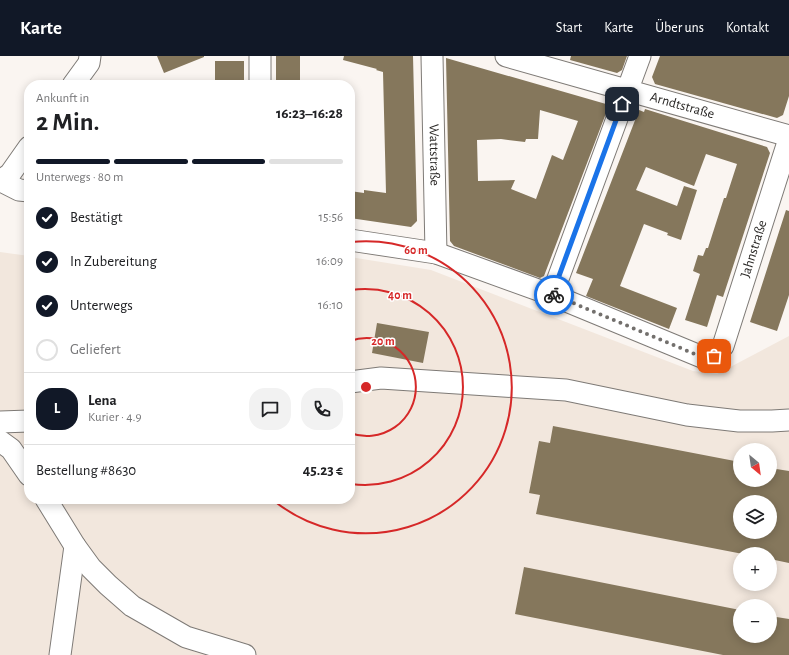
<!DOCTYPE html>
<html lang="de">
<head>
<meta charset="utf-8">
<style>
	:root { --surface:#fff; --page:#f2f2f2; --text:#202124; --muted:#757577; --line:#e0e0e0; --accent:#111827 }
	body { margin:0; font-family:"Alegreya Sans",sans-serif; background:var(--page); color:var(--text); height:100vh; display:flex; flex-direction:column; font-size:15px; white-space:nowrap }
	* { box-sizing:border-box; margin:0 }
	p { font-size:13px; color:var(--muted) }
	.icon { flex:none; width:22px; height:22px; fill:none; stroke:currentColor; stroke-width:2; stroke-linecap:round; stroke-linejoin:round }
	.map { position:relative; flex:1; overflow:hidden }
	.sheet { position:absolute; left:24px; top:24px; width:331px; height:424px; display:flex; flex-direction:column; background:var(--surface); border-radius:16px; box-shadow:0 2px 10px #0003 }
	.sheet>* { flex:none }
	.needle { width:26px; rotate:151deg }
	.fabs { position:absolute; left:733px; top:387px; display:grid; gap:8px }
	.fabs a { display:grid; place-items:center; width:44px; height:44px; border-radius:50%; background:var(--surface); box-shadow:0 2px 10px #0003; font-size:20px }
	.pin { position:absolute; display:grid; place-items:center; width:34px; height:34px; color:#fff; margin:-17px; border-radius:8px; box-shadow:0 2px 6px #0006 }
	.courier { position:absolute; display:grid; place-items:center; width:40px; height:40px; margin:-20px; border:3px solid #1a73e8; border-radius:50%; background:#fff; color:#222; box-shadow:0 1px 5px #0007 }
	.overview em { font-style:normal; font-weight:600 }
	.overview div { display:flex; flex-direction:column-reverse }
	.overview { display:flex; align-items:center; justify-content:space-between; height:68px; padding:0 12px }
	h1 { font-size:26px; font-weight:600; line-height:30px }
	.bar { display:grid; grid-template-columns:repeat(4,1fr); gap:6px 4px; align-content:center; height:48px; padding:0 12px }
	.bar i { height:5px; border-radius:3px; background:var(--line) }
	.bar .active { background:var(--accent) }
	.bar p { grid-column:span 4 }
	.line { display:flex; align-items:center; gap:10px; padding:0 12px; border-top:1px solid var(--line) }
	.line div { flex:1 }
	.round { display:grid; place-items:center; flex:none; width:42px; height:42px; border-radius:16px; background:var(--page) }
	ol { padding:0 12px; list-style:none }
	li { display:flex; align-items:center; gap:12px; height:44px }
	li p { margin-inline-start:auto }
	li .icon { padding:4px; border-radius:50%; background:var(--accent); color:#fff; stroke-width:4 }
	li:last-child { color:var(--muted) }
	li i { width:22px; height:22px; border:2px solid var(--line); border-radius:50% }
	header { display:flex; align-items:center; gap:24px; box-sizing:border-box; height:56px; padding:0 20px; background:var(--accent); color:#fff }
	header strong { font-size:19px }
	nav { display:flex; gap:22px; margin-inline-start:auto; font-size:14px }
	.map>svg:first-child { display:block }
	.built { fill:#f2e7dd; fill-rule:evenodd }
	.building { fill:#85775c; fill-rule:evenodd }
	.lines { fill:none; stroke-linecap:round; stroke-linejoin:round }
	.minor-casing { stroke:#7e7a76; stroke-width:23 }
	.minor { stroke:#fff; stroke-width:21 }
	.done { stroke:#73706d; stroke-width:4; stroke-dasharray:0 7.2 }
	.route { stroke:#1a73e8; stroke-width:5 }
	.ring { fill:none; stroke:#d62828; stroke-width:2 }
	.labels { text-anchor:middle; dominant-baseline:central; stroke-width:3; stroke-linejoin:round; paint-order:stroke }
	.street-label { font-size:14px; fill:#2a2826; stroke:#fff }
	.centre { fill:#d62828; stroke:#fff; stroke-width:2 }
	.ring-label { font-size:12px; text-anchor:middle; font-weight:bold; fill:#d62828; stroke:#fff; stroke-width:3; stroke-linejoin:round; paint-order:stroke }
</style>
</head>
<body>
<header>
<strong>Karte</strong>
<nav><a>Start</a><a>Karte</a><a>Über uns</a><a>Kontakt</a></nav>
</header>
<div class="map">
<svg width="789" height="599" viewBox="0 0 789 599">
	<rect width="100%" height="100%" fill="#faf5f1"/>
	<path class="built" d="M 0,196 L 29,200 L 29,443 L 350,443 L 350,201 L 431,214 L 693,315 L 717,318 L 789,280 L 789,599 L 0,599 ZM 740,394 L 770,394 L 770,424 L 740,424 ZM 740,446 L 770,446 L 770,476 L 740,476 ZM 740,498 L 770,498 L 770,528 L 740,528 ZM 740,550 L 770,550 L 770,580 L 740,580 Z"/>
	<path class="building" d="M 157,0 L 204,0 L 204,1 L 164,17 Z
		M 276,0 L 300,0 L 300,29 L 276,29 Z
		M 344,0 L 413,0 L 417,165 L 411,171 L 350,162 L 350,135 L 364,137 L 364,134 L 386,137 L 383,16 L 376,14 L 377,13 L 343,4 Z
		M 571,0 L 627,0 L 622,14 L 617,17 L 570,4 Z
		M 660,0 L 789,0 L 789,40 L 783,59 L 777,62 L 655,28 L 652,21 Z
		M 446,2 L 606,48 L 608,52 L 544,220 L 540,222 L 454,190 L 450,185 ZM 540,54 L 578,65 L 563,104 L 552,99 L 536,143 L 511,133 L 515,124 L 478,125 L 477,84 L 501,83 L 525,86 L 526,83 L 538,83 Z
		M 215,5 L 244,5 L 244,29 L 215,29 Z
		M 645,53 L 767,91 L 770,97 L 723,241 L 717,239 L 707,271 L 685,264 L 700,218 L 693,215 L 698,199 L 703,200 L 706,192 L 708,192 L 724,142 L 726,142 L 737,108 L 706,98 L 694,130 L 646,111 L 636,134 L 677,150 L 684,130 L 697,134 L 681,184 L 667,179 L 668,177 L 644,168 L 620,230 L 677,252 L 669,273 L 586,240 L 593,223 L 576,217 L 639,54 L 644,56 Z
		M 786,154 L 789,155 L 789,239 L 777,275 L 750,266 Z
		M 377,267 L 429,276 L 423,307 L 372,297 Z
		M 553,370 L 740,406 L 740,424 L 770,424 L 770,412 L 789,415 L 789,507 L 770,503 L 770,498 L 743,498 L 536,458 L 540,439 L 529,437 L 539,385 L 550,387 ZM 740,446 L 770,446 L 770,476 L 740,476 Z
		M 524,511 L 740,554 L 740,580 L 770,580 L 770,560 L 789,563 L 789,599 L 723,599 L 515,558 Z"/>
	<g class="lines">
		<g class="minor-casing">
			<g id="minor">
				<path d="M 260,0 L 260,29"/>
				<path id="s1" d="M 432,0 L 436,197"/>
				<path id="s2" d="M 506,0 L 789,80"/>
				<path d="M 73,29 L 89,7 L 90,0"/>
				<path d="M 0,125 L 10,118 L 29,91"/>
				<path d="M 1,125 L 19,134 L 29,135"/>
				<path id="s3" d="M 350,184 L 436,197 L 552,239 L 702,301 L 714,300 L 723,290 L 789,83"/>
				<path d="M 552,239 L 640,0"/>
				<path d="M 350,326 L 381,322 L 566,334 L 687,359 L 739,365 L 772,365 L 789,364"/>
				<path d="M 0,366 L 29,365"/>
				<path d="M 0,385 L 11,393 L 29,419"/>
				<path d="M 46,443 L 75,490 L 91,512 L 108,529 L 132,550 L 186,581 L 245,599"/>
				<path d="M 60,599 L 75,490"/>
			</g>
		</g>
		<use href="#minor" class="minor"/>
	</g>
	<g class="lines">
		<path class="done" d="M 554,239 L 702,301 L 714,300"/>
		<path class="route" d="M 554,239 L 552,239 L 622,48"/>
	</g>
	<g class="ring">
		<path d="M350 285A49 49 0 1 1 350 377"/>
		<path d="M351 234A98 98 0 1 1 351 428"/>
		<path d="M351 186A146 146 0 1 1 273 444"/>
	</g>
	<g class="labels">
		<g class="street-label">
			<text stroke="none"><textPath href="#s2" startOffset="183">Arndtstraße</textPath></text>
			<text stroke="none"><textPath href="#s1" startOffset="99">Wattstraße</textPath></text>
			<text stroke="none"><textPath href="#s3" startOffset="500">Jahnstraße</textPath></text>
		</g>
	</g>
	<circle cx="366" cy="331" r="6" class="centre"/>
	<g class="ring-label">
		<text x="416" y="198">60 m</text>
		<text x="400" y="243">40 m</text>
		<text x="383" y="289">20 m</text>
	</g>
</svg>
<div class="fabs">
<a><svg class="needle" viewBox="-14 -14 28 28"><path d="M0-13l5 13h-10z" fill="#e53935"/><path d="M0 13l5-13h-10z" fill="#757577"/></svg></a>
<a><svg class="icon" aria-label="layers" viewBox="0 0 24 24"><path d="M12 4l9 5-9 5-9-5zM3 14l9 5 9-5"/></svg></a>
<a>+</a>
<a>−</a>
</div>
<div class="pin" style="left:714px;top:300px;background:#ea580c"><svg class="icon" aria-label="bag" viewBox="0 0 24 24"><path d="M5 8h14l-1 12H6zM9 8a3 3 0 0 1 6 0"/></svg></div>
<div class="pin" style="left:622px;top:48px;background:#1f2937"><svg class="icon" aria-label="home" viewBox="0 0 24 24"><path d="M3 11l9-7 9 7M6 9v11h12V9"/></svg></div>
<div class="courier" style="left:554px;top:239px"><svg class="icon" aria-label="bike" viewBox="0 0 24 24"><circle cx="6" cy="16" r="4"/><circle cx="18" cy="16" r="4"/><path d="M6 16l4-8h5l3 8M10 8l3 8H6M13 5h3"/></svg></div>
<section class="sheet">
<div class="overview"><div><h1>2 Min.</h1><p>Ankunft in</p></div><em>16:23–16:28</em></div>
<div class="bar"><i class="active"></i><i class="active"></i><i class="active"></i><i></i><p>Unterwegs · 80 m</p></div>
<ol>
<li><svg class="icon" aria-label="check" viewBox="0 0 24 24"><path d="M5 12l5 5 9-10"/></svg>Bestätigt<p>15:56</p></li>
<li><svg class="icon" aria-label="check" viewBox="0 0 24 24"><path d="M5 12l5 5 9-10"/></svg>In Zubereitung<p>16:09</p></li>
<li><svg class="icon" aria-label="check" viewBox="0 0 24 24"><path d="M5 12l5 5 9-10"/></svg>Unterwegs<p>16:10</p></li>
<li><i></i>Geliefert</li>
</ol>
<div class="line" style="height:72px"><b class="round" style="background:var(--accent);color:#fff">L</b><div><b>Lena</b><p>Kurier · 4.9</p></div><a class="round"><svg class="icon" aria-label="chat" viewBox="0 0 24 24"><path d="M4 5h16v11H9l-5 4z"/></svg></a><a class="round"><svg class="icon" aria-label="phone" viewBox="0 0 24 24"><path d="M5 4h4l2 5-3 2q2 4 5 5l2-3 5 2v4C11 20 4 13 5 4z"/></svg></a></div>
<div class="line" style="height:52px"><div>Bestellung #8630</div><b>45.23 €</b></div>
</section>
</div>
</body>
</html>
